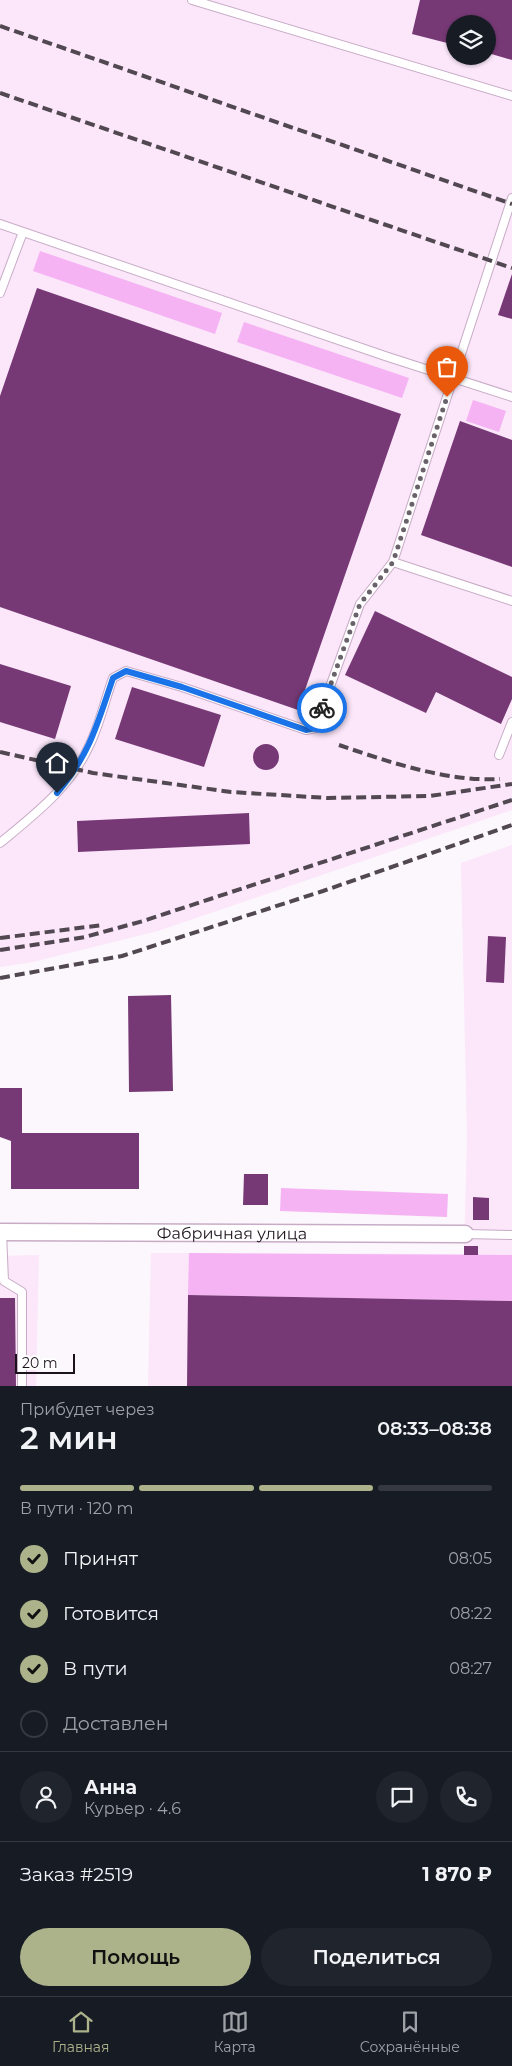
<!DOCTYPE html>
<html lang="ru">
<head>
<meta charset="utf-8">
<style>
	:root { --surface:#171b24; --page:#20242c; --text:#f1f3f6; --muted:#9ea1a6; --line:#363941; --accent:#acb38a }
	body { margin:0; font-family:Montserrat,sans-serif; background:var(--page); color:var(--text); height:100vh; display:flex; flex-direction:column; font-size:19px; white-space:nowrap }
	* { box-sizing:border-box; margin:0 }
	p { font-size:16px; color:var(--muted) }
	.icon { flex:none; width:28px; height:28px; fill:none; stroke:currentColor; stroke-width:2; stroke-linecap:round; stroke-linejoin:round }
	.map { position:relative; height:1386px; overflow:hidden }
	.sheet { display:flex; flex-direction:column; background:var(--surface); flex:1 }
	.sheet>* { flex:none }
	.buttons { position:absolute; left:446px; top:15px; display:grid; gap:10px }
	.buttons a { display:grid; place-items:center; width:50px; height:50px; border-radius:50%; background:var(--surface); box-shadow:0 1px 4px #0004; font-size:25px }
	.scale { position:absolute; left:15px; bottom:12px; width:60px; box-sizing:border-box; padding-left:5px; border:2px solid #1c121c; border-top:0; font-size:14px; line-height:18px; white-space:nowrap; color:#1c121c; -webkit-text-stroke:4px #fff; paint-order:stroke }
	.pin { position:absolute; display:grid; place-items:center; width:42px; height:42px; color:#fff; margin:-51px -21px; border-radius:50% 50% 50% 0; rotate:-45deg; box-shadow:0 0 5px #0007 }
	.pin .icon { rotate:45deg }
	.courier { position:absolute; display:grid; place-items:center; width:50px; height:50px; margin:-25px; border:4px solid #1a73e8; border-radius:50%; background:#fff; color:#222; box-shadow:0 1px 6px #0007 }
	.summary em { font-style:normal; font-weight:600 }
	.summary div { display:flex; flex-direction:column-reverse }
	.summary { display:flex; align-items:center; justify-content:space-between; height:85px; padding:0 20px }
	h1 { font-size:32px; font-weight:600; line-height:38px }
	.bar { display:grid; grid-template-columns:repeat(4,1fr); gap:8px 5px; align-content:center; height:60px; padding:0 20px }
	.bar i { height:6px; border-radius:4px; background:var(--line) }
	.bar .on { background:var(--accent) }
	.bar p { grid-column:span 4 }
	.line { display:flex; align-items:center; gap:12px; padding:0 20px; border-top:1px solid var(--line) }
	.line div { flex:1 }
	.round { display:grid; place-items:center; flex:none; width:52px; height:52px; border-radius:26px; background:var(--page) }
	ol { padding:0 20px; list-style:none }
	li { display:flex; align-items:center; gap:15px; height:55px }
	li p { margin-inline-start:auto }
	li .icon { padding:5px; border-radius:50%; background:var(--accent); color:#111; stroke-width:4 }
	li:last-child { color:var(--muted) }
	li i { width:28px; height:28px; border:2px solid var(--line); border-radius:50% }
	.action { display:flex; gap:10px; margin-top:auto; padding:10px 20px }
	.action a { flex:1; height:58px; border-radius:30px; background:var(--accent); color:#111; font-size:20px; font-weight:600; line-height:58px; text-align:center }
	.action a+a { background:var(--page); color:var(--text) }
	.dock { display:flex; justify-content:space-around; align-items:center; height:70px; border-top:1px solid var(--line); background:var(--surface); font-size:14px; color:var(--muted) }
	.dock a { display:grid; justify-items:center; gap:2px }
	.dock .on { color:var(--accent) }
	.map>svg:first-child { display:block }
	.built { fill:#fbe6fa; fill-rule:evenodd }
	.green { fill:#f5b3f3 }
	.building { fill:#763975 }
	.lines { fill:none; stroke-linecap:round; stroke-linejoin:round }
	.lane-casing { stroke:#c8acc6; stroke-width:10 }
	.street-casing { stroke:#c8acc6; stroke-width:19 }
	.lane { stroke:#fff; stroke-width:8 }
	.street { stroke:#fff; stroke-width:16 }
	.rail { stroke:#514851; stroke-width:4; stroke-dasharray:10 5; stroke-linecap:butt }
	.done { stroke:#6a626a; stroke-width:5; stroke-dasharray:0 9 }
	.route { stroke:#1a73e8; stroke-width:6 }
	.labels { text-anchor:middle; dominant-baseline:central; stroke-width:5; stroke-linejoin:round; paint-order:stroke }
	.street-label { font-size:16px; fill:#1c121c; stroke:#fff }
</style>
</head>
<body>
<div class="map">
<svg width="512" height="1386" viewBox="0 0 512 1386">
	<rect width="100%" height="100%" fill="#fcf7fc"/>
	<path class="built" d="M 0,0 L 512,0 L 512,810 L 158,931 L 33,962 L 0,967 ZM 455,24 L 488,24 L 488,56 L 455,56 Z
		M 512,845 L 512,1386 L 148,1386 L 151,1253 L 464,1254 L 467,1136 L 461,863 Z
		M 39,1255 L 36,1386 L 0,1386 L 0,1256 Z"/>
	<path class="green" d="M 40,251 L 222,313 L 215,334 L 33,271 Z
		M 244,322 L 409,378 L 402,398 L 237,342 Z
		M 473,400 L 506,411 L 499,432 L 466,421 Z
		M 281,1188 L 448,1194 L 447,1217 L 280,1211 Z
		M 189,1253 L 512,1255 L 512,1301 L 188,1295 Z"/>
	<path class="building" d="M 420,0 L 512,0 L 512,60 L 488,53 L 488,24 L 455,24 L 455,45 L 412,34 Z
		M 512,274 L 512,319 L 498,315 Z
		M 37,288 L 401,414 L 298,710 L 0,607 L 0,396 Z
		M 460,421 L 512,440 L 512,567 L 421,535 Z
		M 375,611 L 512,677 L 512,699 L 501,724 L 436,692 L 426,713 L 345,675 Z
		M 0,664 L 71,686 L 55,739 L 0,722 Z
		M 132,687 L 221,715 L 204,767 L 115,739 Z
		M253 757a13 13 0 1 1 26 0a13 13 0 1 1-26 0Z
		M 249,813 L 250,844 L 78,852 L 77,821 Z
		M 488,936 L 506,937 L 504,983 L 486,982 Z
		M 171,995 L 173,1091 L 129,1092 L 128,996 Z
		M 0,1088 L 22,1088 L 22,1133 L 139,1133 L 139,1189 L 11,1189 L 11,1141 L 0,1137 Z
		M 244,1174 L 268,1174 L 268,1205 L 243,1205 Z
		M 473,1197 L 489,1198 L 489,1220 L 473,1220 Z
		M 464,1246 L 478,1246 L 478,1255 L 464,1255 Z
		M 188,1295 L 512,1301 L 512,1386 L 187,1386 Z
		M 0,1298 L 15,1298 L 16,1386 L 0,1386 Z"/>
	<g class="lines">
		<g class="lane-casing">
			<path id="lane" d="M 192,0 L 512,96
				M 512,198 L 393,562 L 512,601
				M 0,224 L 385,356 L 512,397
				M 0,293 L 23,232
				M 499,755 L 512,722
				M 0,843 C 35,814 71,787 90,744 C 100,723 105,700 113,678 L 126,671 L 182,687 L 306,730 L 315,728 L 360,604 L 393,562
				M 2,1232 L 4,1281 L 22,1292 L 22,1386
				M 465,1234 L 512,1235"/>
		</g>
		<g class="street-casing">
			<g id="street">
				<path id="s1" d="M 0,1232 L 465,1234"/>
			</g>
		</g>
		<use href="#lane" class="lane"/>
		<use href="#street" class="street"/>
		<path class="rail" d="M 0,26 L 512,204
			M 0,93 L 512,268
			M 339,745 C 389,762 447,782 500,779
			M 0,752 L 93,773 L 231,792 L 328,798 L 430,796 L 512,784
			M 0,938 L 103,925
			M 0,950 L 85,937 L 143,921 L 512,800
			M 0,978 L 122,956 L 323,891 L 512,825"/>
	</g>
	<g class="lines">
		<path class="done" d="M 322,708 L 360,604 L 393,562 L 447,397"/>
		<path class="route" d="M 57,793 C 90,754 97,725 113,678 L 126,671 L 182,687 L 306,730 L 315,728 L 322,708"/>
	</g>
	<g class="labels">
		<g class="street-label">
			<text stroke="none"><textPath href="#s1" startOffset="232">Фабричная улица</textPath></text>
		</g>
	</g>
</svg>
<div class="buttons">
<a><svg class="icon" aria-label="layers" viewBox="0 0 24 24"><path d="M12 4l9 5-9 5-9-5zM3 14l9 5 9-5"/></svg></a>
</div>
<div class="scale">20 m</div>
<div class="pin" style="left:447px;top:397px;background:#ea580c"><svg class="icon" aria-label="bag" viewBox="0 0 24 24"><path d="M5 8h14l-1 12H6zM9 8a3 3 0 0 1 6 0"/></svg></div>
<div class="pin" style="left:57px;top:793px;background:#1f2937"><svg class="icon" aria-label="home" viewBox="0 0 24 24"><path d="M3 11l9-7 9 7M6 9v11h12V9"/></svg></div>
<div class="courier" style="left:322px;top:708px"><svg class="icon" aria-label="bike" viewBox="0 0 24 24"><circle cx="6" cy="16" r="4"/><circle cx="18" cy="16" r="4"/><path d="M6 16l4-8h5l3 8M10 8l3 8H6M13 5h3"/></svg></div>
</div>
<section class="sheet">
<div class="summary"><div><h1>2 мин</h1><p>Прибудет через</p></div><em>08:33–08:38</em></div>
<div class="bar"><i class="on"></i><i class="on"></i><i class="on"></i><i></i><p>В пути · 120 m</p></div>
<ol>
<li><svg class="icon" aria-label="check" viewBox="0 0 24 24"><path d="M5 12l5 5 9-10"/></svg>Принят<p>08:05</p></li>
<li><svg class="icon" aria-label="check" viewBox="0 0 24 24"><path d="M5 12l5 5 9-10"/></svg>Готовится<p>08:22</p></li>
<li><svg class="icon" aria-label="check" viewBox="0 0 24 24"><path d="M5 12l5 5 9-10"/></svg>В пути<p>08:27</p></li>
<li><i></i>Доставлен</li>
</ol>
<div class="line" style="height:90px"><a class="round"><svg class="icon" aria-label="person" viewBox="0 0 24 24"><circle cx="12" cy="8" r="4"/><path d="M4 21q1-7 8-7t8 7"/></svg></a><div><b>Анна</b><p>Курьер · 4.6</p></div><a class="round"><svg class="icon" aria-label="chat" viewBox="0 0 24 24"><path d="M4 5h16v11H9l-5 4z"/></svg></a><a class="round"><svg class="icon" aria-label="phone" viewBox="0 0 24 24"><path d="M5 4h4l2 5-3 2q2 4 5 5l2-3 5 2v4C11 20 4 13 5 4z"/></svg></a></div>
<div class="line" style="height:65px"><div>Заказ #2519</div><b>1 870 ₽</b></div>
<div class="action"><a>Помощь</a><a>Поделиться</a></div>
</section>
<nav class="dock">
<a class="on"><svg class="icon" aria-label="home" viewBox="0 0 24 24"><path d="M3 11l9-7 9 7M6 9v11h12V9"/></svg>Главная</a>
<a><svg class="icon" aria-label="map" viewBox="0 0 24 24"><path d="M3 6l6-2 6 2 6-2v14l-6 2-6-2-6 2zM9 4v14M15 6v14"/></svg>Карта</a>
<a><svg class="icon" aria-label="saved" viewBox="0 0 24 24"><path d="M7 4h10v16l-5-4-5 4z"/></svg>Сохранённые</a>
</nav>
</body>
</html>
